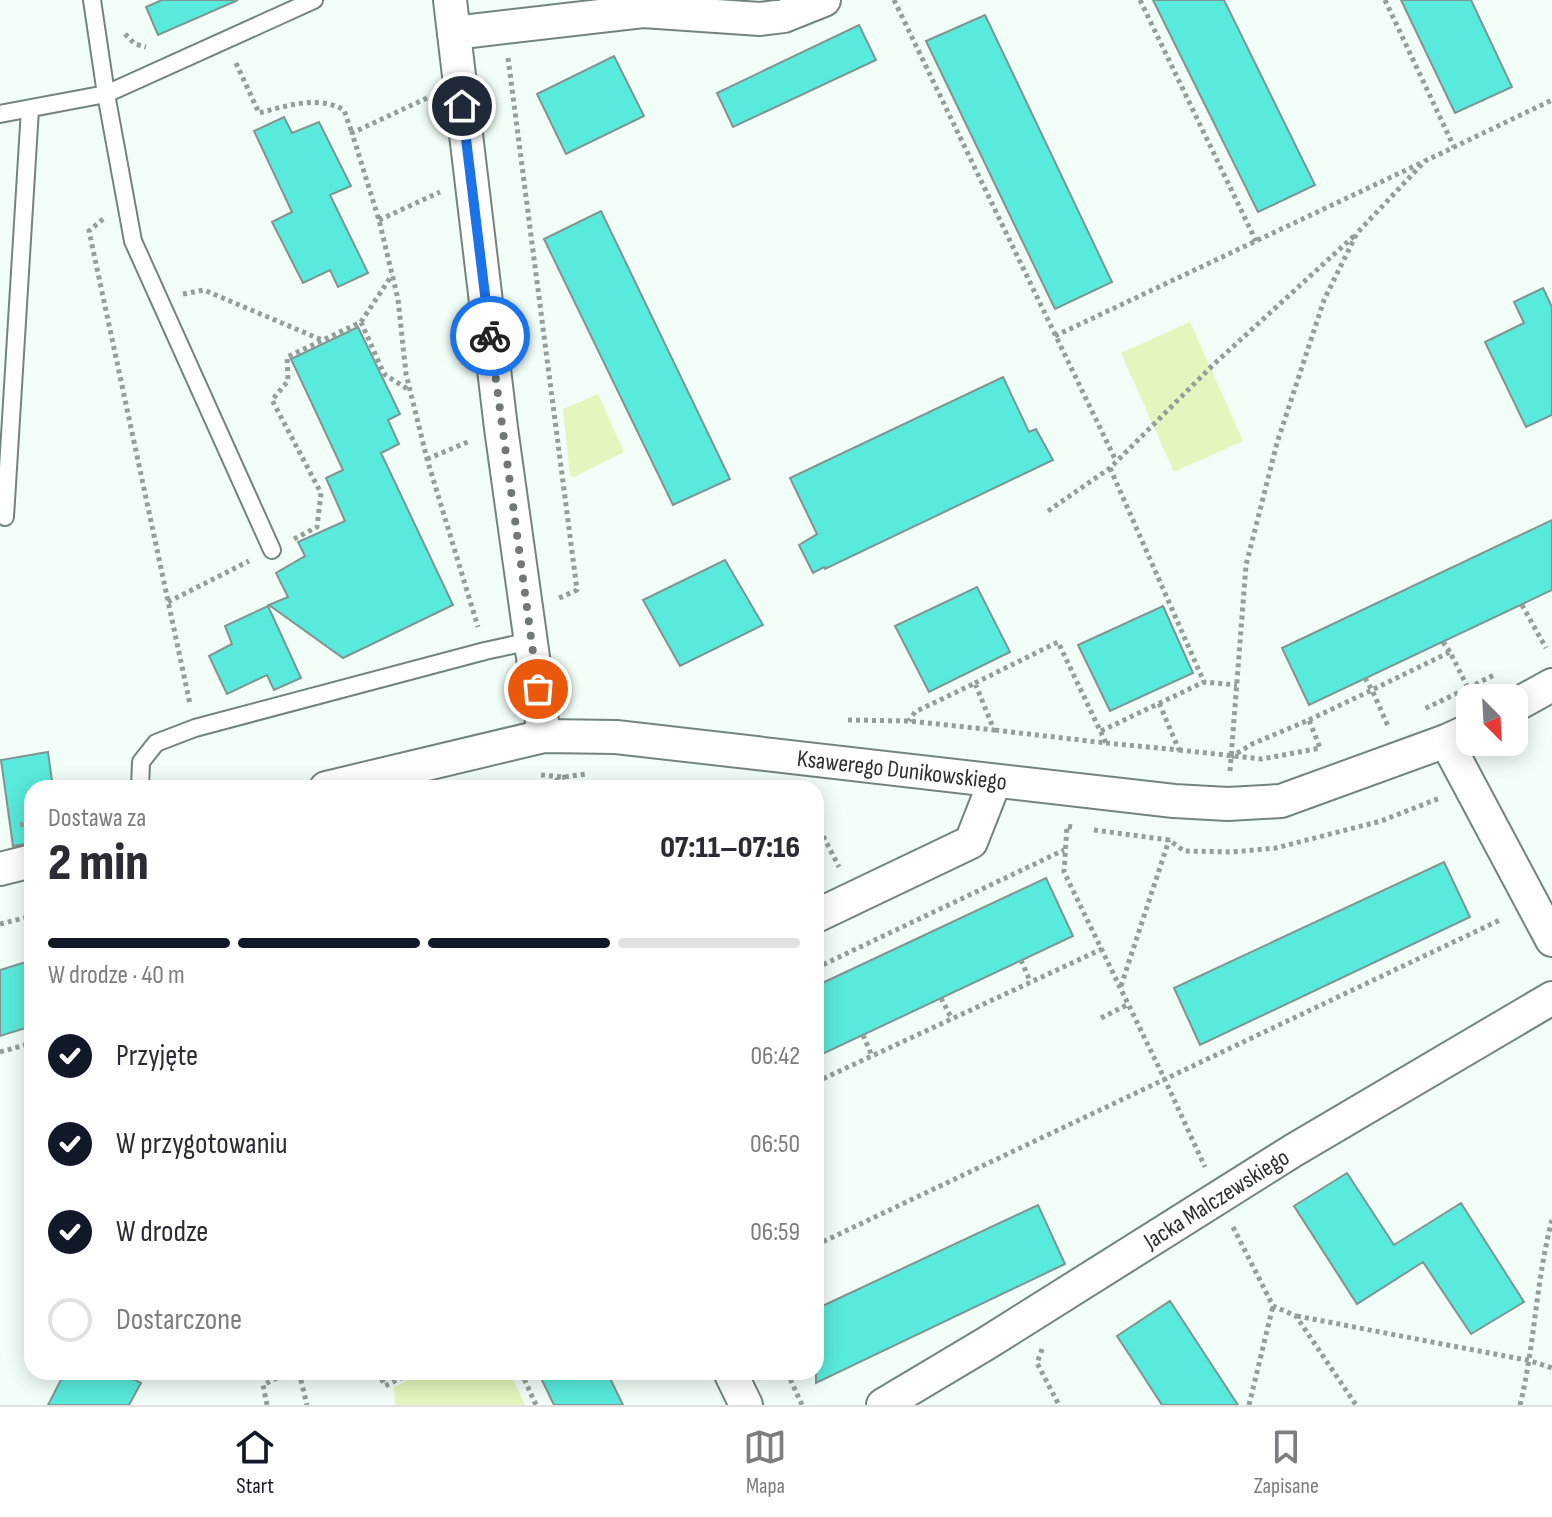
<!DOCTYPE html>
<html lang="pl">
<head>
<meta charset="utf-8">
<style>
	:root { --surface:#fff; --page:#f2f2f3; --text:#2b2b33; --muted:#7c7c81; --line:#e1e1e2; --accent:#111827 }
	body { margin:0; font-family:"Sofia Sans Condensed",sans-serif; background:var(--page); color:var(--text); height:100vh; display:flex; flex-direction:column; font-size:30px; white-space:nowrap }
	* { box-sizing:border-box; margin:0 }
	p { font-size:26px; color:var(--muted) }
	.icon { flex:none; width:44px; height:44px; fill:none; stroke:currentColor; stroke-width:2; stroke-linecap:round; stroke-linejoin:round }
	.map { position:relative; flex:1; overflow:hidden }
	.details { position:absolute; left:24px; top:780px; width:800px; height:600px; display:flex; flex-direction:column; background:var(--surface); border-radius:24px; box-shadow:0 4px 20px #0003 }
	.details>* { flex:none }
	.needle { width:52px; rotate:156deg }
	.controls { position:absolute; left:1456px; top:684px; display:grid; gap:16px }
	.controls a { display:grid; place-items:center; width:72px; height:72px; border-radius:16px; background:var(--surface); box-shadow:0 4px 20px #0003; font-size:40px }
	.pin { position:absolute; display:grid; place-items:center; width:68px; height:68px; color:#fff; margin:-34px; border:4px solid #fff; border-radius:50%; box-shadow:0 2px 8px #0007 }
	.courier { position:absolute; display:grid; place-items:center; width:80px; height:80px; margin:-40px; border:6px solid #1a73e8; border-radius:50%; background:#fff; color:#222; box-shadow:0 2px 10px #0007 }
	.head em { font-style:normal; font-weight:800 }
	.head div { display:flex; flex-direction:column-reverse }
	.head { display:flex; align-items:center; justify-content:space-between; height:136px; padding:0 24px }
	h1 { font-size:52px; font-weight:800; line-height:60px }
	.bar { display:grid; grid-template-columns:repeat(4,1fr); gap:12px 8px; align-content:center; height:96px; padding:0 24px }
	.bar i { height:10px; border-radius:6px; background:var(--line) }
	.bar .on { background:var(--accent) }
	.bar p { grid-column:span 4 }
	ol { padding:0 24px; list-style:none }
	li { display:flex; align-items:center; gap:24px; height:88px }
	li p { margin-inline-start:auto }
	li .icon { padding:8px; border-radius:50%; background:var(--accent); color:#fff; stroke-width:4 }
	li:last-child { color:var(--muted) }
	li i { width:44px; height:44px; border:4px solid var(--line); border-radius:50% }
	.dock { display:flex; justify-content:space-around; align-items:center; height:112px; border-top:2px solid var(--line); background:var(--surface); font-size:22px; color:var(--muted) }
	.dock a { display:grid; justify-items:center; gap:4px }
	.dock .on { color:var(--accent) }
	.map>svg:first-child { display:block }
	.green { fill:#e4f5bd }
	.building { fill:#58eadc; stroke:#7f9592; stroke-width:2 }
	.lines { fill:none; stroke-linecap:round; stroke-linejoin:round }
	.service-casing { stroke:#72857c; stroke-width:20 }
	.minor-casing { stroke:#72857c; stroke-width:36 }
	.path { stroke:#959f9a; stroke-width:5; stroke-dasharray:4 4; stroke-linecap:butt }
	.service { stroke:#fff; stroke-width:16 }
	.minor { stroke:#fff; stroke-width:32 }
	.done { stroke:#707975; stroke-width:8; stroke-dasharray:0 14.4 }
	.route { stroke:#1a73e8; stroke-width:10 }
	.labels { text-anchor:middle; dominant-baseline:central; stroke-width:6; stroke-linejoin:round; paint-order:stroke }
	.street-label { font-size:24px; fill:#2a312e; stroke:#fff }
</style>
</head>
<body>
<div class="map">
<svg width="1552" height="1405" viewBox="0 0 1552 1405">
	<rect width="100%" height="100%" fill="#f2fef8"/>
	<path class="green" d="M 1190,322 L 1243,441 L 1174,472 L 1121,353 Z
		M 598,394 L 624,452 L 574,477 L 570,476 L 563,409 Z
		M 425,1372 L 510,1372 L 525,1405 L 395,1405 L 394,1387 Z"/>
	<path class="building" d="M 162,0 L 238,0 L 158,35 L 146,7 Z
		M 1153,0 L 1224,0 L 1315,185 L 1258,212 Z
		M 1401,0 L 1471,0 L 1512,87 L 1455,113 Z
		M 985,15 L 1112,282 L 1055,309 L 926,41 Z
		M 859,25 L 876,60 L 733,127 L 717,93 Z
		M 614,56 L 644,116 L 566,154 L 537,94 Z
		M 284,117 L 292,133 L 319,122 L 351,186 L 330,195 L 368,273 L 338,287 L 330,270 L 303,283 L 272,222 L 292,212 L 254,131 Z
		M 601,211 L 730,479 L 673,505 L 544,239 Z
		M 1543,288 L 1552,307 L 1552,415 L 1526,427 L 1485,342 L 1524,323 L 1514,302 Z
		M 358,327 L 400,414 L 388,420 L 399,444 L 381,453 L 453,605 L 343,658 L 269,605 L 288,597 L 276,573 L 305,556 L 298,542 L 345,521 L 326,478 L 343,470 L 291,359 Z
		M 1003,377 L 1029,432 L 1036,429 L 1053,460 L 825,569 L 824,567 L 813,573 L 799,545 L 817,534 L 790,478 Z
		M 1552,520 L 1552,590 L 1309,705 L 1282,648 Z
		M 725,560 L 763,625 L 680,666 L 643,600 Z
		M 977,587 L 1010,652 L 929,692 L 895,626 Z
		M 268,606 L 301,678 L 274,690 L 267,675 L 227,694 L 209,656 L 232,644 L 225,626 Z
		M 1163,606 L 1193,673 L 1110,711 L 1078,645 Z
		M 48,752 L 53,788 L 32,788 L 32,843 L 13,846 L 1,760 Z
		M 1444,862 L 1470,917 L 1200,1045 L 1174,988 Z
		M 1046,878 L 1073,936 L 816,1057 L 816,986 Z
		M 32,960 L 32,1026 L 0,1036 L 0,970 Z
		M 1347,1173 L 1394,1245 L 1461,1203 L 1524,1302 L 1471,1334 L 1423,1262 L 1357,1304 L 1294,1206 Z
		M 1038,1205 L 1065,1264 L 816,1383 L 816,1309 Z
		M 1170,1301 L 1238,1405 L 1162,1405 L 1138,1368 L 1117,1336 Z
		M 65,1372 L 120,1372 L 141,1383 L 129,1405 L 48,1405 Z
		M 538,1372 L 607,1372 L 623,1405 L 554,1405 Z"/>
	<g class="lines">
		<g class="service-casing">
			<path id="service" d="M 92,0 L 106,94 L 314,0
				M 0,114 L 106,94 L 133,241 L 272,550
				M 5,517 L 30,109
				M 140,788 L 141,762 L 156,743 L 195,728 L 485,651 L 531,641"/>
		</g>
		<g class="minor-casing">
			<g id="minor">
				<path d="M 450,0 L 501,428 L 544,736"/>
				<path d="M 454,33 L 643,11 L 760,19 L 784,16 L 824,0"/>
				<path d="M 1514,706 L 1552,685"/>
				<path d="M 1446,741 L 1552,940"/>
				<path id="s1" d="M 326,788 L 544,736 L 616,737 L 1174,801 L 1228,804 L 1281,801 L 1446,741 L 1470,730"/>
				<path d="M 0,869 L 32,861"/>
				<path d="M 816,916 L 971,842 L 995,781"/>
				<path d="M 730,1372 L 746,1405"/>
				<path id="s2" d="M 883,1405 L 987,1343 L 1294,1150 L 1552,998"/>
			</g>
		</g>
		<path class="path" d="M 894,0 L 1116,461
			M 1140,0 L 1256,241
			M 1385,0 L 1454,147
			M 125,34 L 135,44 L 146,47
			M 508,58 L 577,590 L 557,599
			M 236,63 L 259,113 C 286,106 318,95 344,110 L 352,133
			M 427,98 L 352,133 L 379,220 L 398,299 L 406,374 L 427,459 L 478,627
			M 103,219 L 89,231 L 190,704
			M 379,220 L 440,192
			M 183,294 L 204,290 L 322,340
			M 361,322 L 384,374 L 409,390
			M 1055,336 L 1421,163
			M 427,459 L 470,441
			M 1110,468 L 1204,682 L 1237,685
			M 1048,511 L 1110,468 L 1213,365 L 1354,236
			M 294,539 L 317,527 L 321,493 L 272,400 L 288,381 L 287,357 L 361,322 L 392,275
			M 168,602 L 249,561
			M 1522,605 L 1546,648
			M 1443,642 L 1450,652
			M 1365,678 L 1372,690 L 1450,652 L 1468,688 L 1422,710
			M 975,683 L 1058,642 L 1106,743 L 994,730
			M 1468,688 L 1494,675
			M 848,720 L 909,721 L 994,730 L 975,683 L 915,712 L 909,721
			M 1309,720 L 1372,690 L 1388,726 L 1386,727
			M 1101,731 L 1204,682
			M 1106,743 L 1179,750 L 1159,703
			M 1179,750 L 1262,759 L 1320,748 L 1309,720 L 1252,744 L 1231,757
			M 1230,771 L 1246,565 L 1277,443 L 1324,300 L 1357,233 L 1425,161 L 1552,100
			M 541,775 L 564,777 L 587,774
			M 541,788 L 564,777 L 569,788
			M 816,822 L 839,867
			M 20,825 L 32,822
			M 1072,827 L 1067,826 L 1064,872 L 1165,1080 L 1205,1167
			M 1094,830 L 1169,840 L 1184,851 L 1232,852 L 1276,848 L 1381,821 L 1440,798
			M 0,924 L 32,916
			M 1021,960 L 1030,981
			M 816,968 L 1064,850
			M 1121,986 L 1169,840
			M 941,998 L 952,1019
			M 1101,1018 L 1129,1004
			M 863,1035 L 872,1056
			M 0,1052 L 32,1043
			M 816,1082 L 1102,949
			M 1233,1227 L 1273,1306 L 1296,1316 L 1356,1405
			M 816,1245 L 1502,919
			M 1297,1316 L 1531,1361 L 1552,1368
			M 1042,1349 L 1037,1363 L 1059,1405
			M 299,1372 L 307,1405
			M 378,1372 L 385,1386 L 413,1372
			M 521,1372 L 536,1405
			M 787,1372 L 802,1405
			M 267,1405 L 263,1385 L 289,1372
			M 1249,1405 L 1273,1306
			M 1520,1405 C 1535,1344 1536,1280 1552,1220"/>
		<use href="#service" class="service"/>
		<use href="#minor" class="minor"/>
	</g>
	<g class="lines">
		<path class="done" d="M 490,336 L 538,689"/>
		<path class="route" d="M 462,106 L 490,336"/>
	</g>
	<g class="labels">
		<g class="street-label">
			<text stroke="none"><textPath href="#s1" startOffset="584">Ksawerego Dunikowskiego</textPath></text>
			<text stroke="none"><textPath href="#s2" startOffset="392">Jacka Malczewskiego</textPath></text>
		</g>
	</g>
</svg>
<div class="controls">
<a><svg class="needle" viewBox="-14 -14 28 28"><path d="M0-13l5 13h-10z" fill="#e53935"/><path d="M0 13l5-13h-10z" fill="#7c7c81"/></svg></a>
</div>
<div class="pin" style="left:538px;top:689px;background:#ea580c"><svg class="icon" aria-label="bag" viewBox="0 0 24 24"><path d="M5 8h14l-1 12H6zM9 8a3 3 0 0 1 6 0"/></svg></div>
<div class="pin" style="left:462px;top:106px;background:#1f2937"><svg class="icon" aria-label="home" viewBox="0 0 24 24"><path d="M3 11l9-7 9 7M6 9v11h12V9"/></svg></div>
<div class="courier" style="left:490px;top:336px"><svg class="icon" aria-label="bike" viewBox="0 0 24 24"><circle cx="6" cy="16" r="4"/><circle cx="18" cy="16" r="4"/><path d="M6 16l4-8h5l3 8M10 8l3 8H6M13 5h3"/></svg></div>
<section class="details">
<div class="head"><div><h1>2 min</h1><p>Dostawa za</p></div><em>07:11–07:16</em></div>
<div class="bar"><i class="on"></i><i class="on"></i><i class="on"></i><i></i><p>W drodze · 40 m</p></div>
<ol>
<li><svg class="icon" aria-label="check" viewBox="0 0 24 24"><path d="M5 12l5 5 9-10"/></svg>Przyjęte<p>06:42</p></li>
<li><svg class="icon" aria-label="check" viewBox="0 0 24 24"><path d="M5 12l5 5 9-10"/></svg>W przygotowaniu<p>06:50</p></li>
<li><svg class="icon" aria-label="check" viewBox="0 0 24 24"><path d="M5 12l5 5 9-10"/></svg>W drodze<p>06:59</p></li>
<li><i></i>Dostarczone</li>
</ol>
</section>
</div>
<nav class="dock">
<a class="on"><svg class="icon" aria-label="home" viewBox="0 0 24 24"><path d="M3 11l9-7 9 7M6 9v11h12V9"/></svg>Start</a>
<a><svg class="icon" aria-label="map" viewBox="0 0 24 24"><path d="M3 6l6-2 6 2 6-2v14l-6 2-6-2-6 2zM9 4v14M15 6v14"/></svg>Mapa</a>
<a><svg class="icon" aria-label="saved" viewBox="0 0 24 24"><path d="M7 4h10v16l-5-4-5 4z"/></svg>Zapisane</a>
</nav>
</body>
</html>
